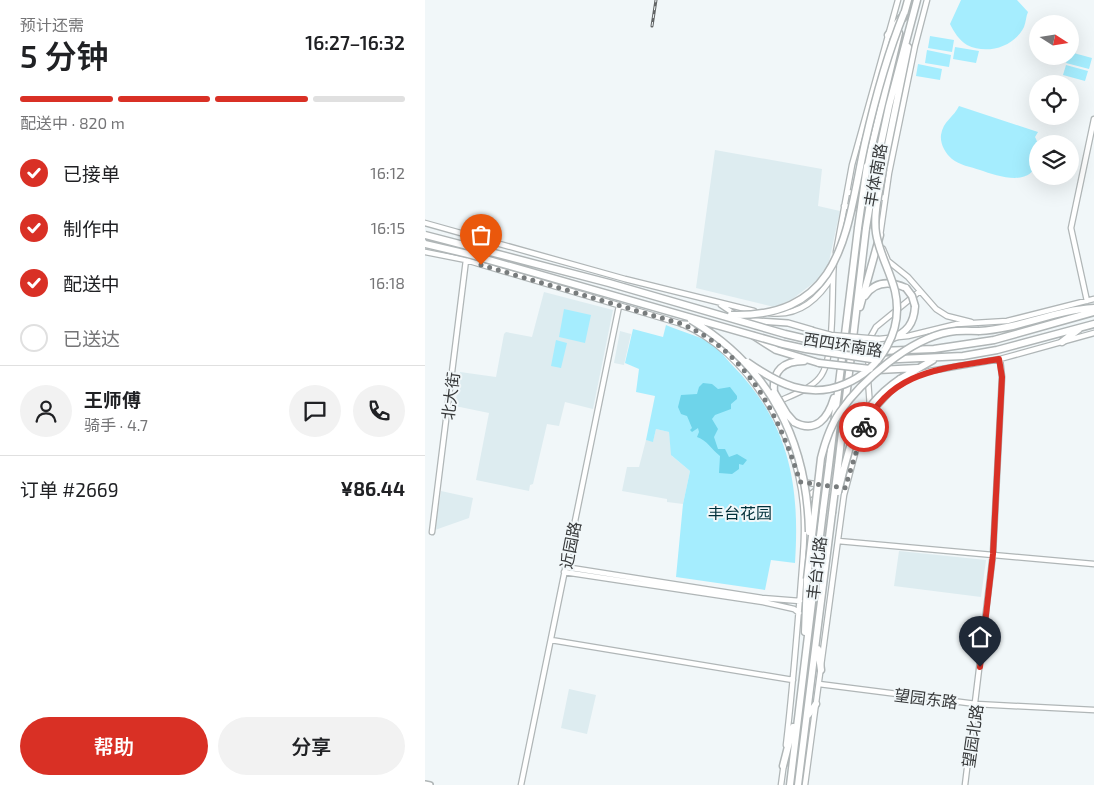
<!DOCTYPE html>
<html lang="zh">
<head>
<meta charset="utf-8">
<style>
	:root { --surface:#fff; --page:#f2f2f2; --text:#202124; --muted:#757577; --line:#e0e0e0; --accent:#d93025 }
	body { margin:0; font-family:"Exo 2","Noto Sans SC",sans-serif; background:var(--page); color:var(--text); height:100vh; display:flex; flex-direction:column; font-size:19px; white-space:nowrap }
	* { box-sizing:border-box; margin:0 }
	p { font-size:16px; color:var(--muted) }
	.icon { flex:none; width:28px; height:28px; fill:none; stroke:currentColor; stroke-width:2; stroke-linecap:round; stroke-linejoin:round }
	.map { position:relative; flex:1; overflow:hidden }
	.drawer { display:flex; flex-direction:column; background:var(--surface); width:425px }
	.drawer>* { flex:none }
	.needle { width:32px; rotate:102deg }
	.fabs { position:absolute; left:604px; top:15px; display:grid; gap:10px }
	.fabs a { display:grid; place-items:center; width:50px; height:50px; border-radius:50%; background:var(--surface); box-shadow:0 5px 20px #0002; font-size:25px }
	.pin { position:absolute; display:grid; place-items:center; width:42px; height:42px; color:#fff; margin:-51px -21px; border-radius:50% 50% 50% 0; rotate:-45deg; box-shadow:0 0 5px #0007 }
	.pin .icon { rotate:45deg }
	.courier { position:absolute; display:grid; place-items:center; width:50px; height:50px; margin:-25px; border:4px solid #d93025; border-radius:50%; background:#fff; color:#222; box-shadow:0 1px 6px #0007 }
	.overview em { font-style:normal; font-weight:600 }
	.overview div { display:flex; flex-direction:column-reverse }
	.overview { display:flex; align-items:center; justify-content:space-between; height:85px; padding:0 20px }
	h1 { font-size:32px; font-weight:600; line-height:38px }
	.bar { display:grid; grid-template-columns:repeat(4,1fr); gap:8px 5px; align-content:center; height:60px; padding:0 20px }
	.bar i { height:6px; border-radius:4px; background:var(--line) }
	.bar .current { background:var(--accent) }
	.bar p { grid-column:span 4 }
	.line { display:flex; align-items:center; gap:12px; padding:0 20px; border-top:1px solid var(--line) }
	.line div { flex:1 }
	.round { display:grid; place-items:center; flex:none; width:52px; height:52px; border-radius:26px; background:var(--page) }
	ol { padding:0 20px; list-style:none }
	li { display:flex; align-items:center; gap:15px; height:55px }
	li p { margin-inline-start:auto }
	li .icon { padding:5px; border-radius:50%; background:var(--accent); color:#fff; stroke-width:4 }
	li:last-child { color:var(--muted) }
	li i { width:28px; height:28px; border:2px solid var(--line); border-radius:50% }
	.action { display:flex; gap:10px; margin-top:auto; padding:10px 20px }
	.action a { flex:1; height:58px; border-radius:30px; background:var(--accent); color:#fff; font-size:20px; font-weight:600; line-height:58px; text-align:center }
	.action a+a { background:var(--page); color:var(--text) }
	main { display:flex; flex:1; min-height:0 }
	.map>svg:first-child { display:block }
	.built { fill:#ddecf0 }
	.green { fill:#a5edfe }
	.water { fill:#6ed4ea }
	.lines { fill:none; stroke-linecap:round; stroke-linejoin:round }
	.tertiary-casing { stroke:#b0b6b7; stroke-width:7 }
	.secondary-casing { stroke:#b0b6b7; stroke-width:8 }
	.trunk-casing { stroke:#b0b6b7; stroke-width:9 }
	.tertiary { stroke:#fff; stroke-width:4.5 }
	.secondary { stroke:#fff; stroke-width:5 }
	.trunk { stroke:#fff; stroke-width:6 }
	.rail-casing { stroke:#626566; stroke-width:3 }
	.rail { stroke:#f1f7f9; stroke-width:1; stroke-dasharray:4; stroke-linecap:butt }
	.tertiary-bridge-casing { stroke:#b0b6b7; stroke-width:7; stroke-linecap:butt }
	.trunk-bridge-casing { stroke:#b0b6b7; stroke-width:9; stroke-linecap:butt }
	.tertiary-bridge { stroke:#fff; stroke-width:4.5 }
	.trunk-bridge { stroke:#fff; stroke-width:6 }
	.done { stroke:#787c7d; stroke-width:5; stroke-dasharray:0 9 }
	.route { stroke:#d93025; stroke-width:6 }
	.labels { text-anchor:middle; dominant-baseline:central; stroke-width:4; stroke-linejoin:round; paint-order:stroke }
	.street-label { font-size:16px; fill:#37393a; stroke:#f1f7f9 }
	.park-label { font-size:16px; fill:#00303a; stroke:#f1f7f9 }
</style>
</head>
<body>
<main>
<section class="drawer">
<div class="overview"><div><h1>5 分钟</h1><p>预计还需</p></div><em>16:27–16:32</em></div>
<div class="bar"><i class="current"></i><i class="current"></i><i class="current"></i><i></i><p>配送中 · 820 m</p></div>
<ol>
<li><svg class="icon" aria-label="check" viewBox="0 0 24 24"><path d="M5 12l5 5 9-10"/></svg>已接单<p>16:12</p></li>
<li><svg class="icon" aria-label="check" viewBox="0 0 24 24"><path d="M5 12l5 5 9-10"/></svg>制作中<p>16:15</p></li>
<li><svg class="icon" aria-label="check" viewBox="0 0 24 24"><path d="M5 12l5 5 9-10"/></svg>配送中<p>16:18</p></li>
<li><i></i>已送达</li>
</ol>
<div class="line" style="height:90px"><a class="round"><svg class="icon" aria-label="person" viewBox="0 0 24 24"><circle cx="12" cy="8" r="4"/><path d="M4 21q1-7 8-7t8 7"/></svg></a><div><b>王师傅</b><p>骑手 · 4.7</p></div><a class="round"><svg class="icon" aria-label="chat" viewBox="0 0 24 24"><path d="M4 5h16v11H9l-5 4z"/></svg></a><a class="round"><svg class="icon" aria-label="phone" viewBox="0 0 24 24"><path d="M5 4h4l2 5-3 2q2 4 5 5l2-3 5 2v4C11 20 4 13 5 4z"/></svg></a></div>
<div class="line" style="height:65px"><div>订单 #2669</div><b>¥86.44</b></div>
<div class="action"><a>帮助</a><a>分享</a></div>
</section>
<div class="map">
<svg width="669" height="785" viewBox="0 0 669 785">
	<rect width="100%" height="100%" fill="#f1f7f9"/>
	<path class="built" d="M 290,150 L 397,169 L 393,206 L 415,211 L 403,266 L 391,281 L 366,300 L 349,307 L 271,288 Z
		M 119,292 L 188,310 L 168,409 L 140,402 L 134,426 L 122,424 L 108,484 L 105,485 L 104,491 L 51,480 L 64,413 L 30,406 L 35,372 L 71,377 L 79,334 L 81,332 L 107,337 Z
		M 195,331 L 206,334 L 199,365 L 189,363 Z
		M 231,429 L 244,432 L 247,456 L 265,471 L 258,504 L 242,502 L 242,499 L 197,491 L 202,467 L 214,467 L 221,440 L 228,441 Z
		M 16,491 L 48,498 L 44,518 L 10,530 Z
		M 474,551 L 561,560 L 556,597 L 469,586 Z
		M 144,689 L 171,695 L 162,734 L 136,728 Z"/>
	<path class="green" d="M 536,0 L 592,0 L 603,12 C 601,16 601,22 599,27 C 589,47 562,55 542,45 C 534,40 529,32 525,24 Z
		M 505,36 L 529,40 L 527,52 L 503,48 Z
		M 530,47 L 554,51 L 551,63 L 528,59 Z
		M 502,50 L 526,55 L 524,67 L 500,63 Z
		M 645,52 L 667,58 L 664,69 L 641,63 Z
		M 493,64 L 517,69 L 515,80 L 491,76 Z
		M 641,65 L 663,71 L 660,81 L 638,75 Z
		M 534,106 L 613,132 L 610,137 C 614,144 612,147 612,155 C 612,189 575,177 555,170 C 546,167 534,165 527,159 C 520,153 515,144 516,135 C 518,121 529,117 534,106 Z
		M 139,309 L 166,315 L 160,343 L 134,337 Z
		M 241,325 C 255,331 271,335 284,342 C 293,347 301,359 308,366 C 365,424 375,486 370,563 L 346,560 L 340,590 L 251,577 L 258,504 L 265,471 L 246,455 L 244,432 L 231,429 L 228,442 L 221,440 L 230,396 L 211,392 L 214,369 L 200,363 L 208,329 L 238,337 Z
		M 131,340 L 142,343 L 136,368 L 126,366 Z"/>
	<path class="water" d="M 278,383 L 287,384 L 293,389 L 305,387 L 312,396 L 312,399 L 306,404 L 306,409 L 290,415 L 287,419 L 293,429 L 289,437 L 293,449 L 300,449 L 304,457 L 312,454 L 322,460 L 318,465 L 314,464 L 314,469 L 307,474 L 294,473 L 295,456 C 287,450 282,440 272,437 L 274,432 L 273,428 L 267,432 L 265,430 L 267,428 L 262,416 L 256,414 L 253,407 L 256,395 L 272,394 L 274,387 Z"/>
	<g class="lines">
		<g class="tertiary-casing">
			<path id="tertiary" d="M 422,192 L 460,198
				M 419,206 L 447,210
				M 0,223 L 200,279 L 329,311
				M 455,236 L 464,173 L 490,46 L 502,0
				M 458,249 L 463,261 L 483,277 L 511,309 L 522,316 L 546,322
				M 0,252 L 41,260 L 257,324 C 322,352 372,434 378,504 C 381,534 377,565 375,595 C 371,645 367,695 361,745
				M 411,252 L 427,165 L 473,0
				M 662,301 L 646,228 L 669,119
				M 296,305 L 311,315
				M 344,313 C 374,317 394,299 408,275
				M 454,339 L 483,336 L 532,324 L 582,321 L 669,299
				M 443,370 L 446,336 L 451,327 L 495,291
				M 443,380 L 445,407
				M 352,402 C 365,396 386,389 395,377 C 411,357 406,289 409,262
				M 376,482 L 413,487
				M 381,498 L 391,490 L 410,492
				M 7,532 L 41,260 L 46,237
				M 413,541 L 669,564
				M 140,567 L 337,598 L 375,601
				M 139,572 L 338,602 L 369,609 L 374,613
				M 126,640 L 368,680
				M 394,684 L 551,704 L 669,710
				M 96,785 L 194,306
				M 356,785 L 359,763
				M 380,785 L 419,495 L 435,435 L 445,414 L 469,388 L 487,377 L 505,371 L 575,359 L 669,333
				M 540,785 L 568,554 L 577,377 L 575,359"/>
		</g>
		<g class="secondary-casing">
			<path id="secondary" d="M 318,320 L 363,323 L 387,330
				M 257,324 L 286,325
				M 0,784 L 5,785"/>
		</g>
		<g class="trunk-casing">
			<path id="trunk" d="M 478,18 L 483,0
				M 463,35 L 476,18
				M 442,166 L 474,33
				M 451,167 L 464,106 L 492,0
				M 458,169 L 483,47
				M 440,296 C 450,281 465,281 481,288
				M 435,307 L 455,235
				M 554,331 C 594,329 630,310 669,308
				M 329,336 L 351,350 L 394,363
				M 466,339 C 482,332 489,324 490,306
				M 637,342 L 654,329
				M 455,351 L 509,349 L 569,340 L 669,312
				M 453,360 L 538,356 L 572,350 L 669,324
				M 453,370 L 493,368
				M 475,379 L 508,360
				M 349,392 C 347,370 359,361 379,361
				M 369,422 C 391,434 403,418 409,398
				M 404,465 L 433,228
				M 413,466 L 441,228
				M 419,468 L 428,436
				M 380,632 L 382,579
				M 393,649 L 396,670
				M 383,715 L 391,704
				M 358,766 L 368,727
				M 365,785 L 398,511
				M 373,785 L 407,513"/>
		</g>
		<use href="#tertiary" class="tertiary"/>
		<use href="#secondary" class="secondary"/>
		<use href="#trunk" class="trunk"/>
		<g class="rail-casing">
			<path id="rail" d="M 227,26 L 231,0"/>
		</g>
		<use href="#rail" class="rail"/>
		<g class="tertiary-bridge-casing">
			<path id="tertiary-bridge" d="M 387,330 L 406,335 L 454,339"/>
		</g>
		<g class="trunk-bridge-casing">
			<path id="trunk-bridge" d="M 433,228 L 442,166
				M 441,228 L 451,167
				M 0,235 L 184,283 L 360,334 L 411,346 L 455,351
				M 0,244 L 43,254 L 358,344 L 381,349 L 453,360
				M 481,288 L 487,296 L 490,306
				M 306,315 C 420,318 421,229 440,143 C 450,99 462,55 479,13
				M 266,320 C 345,367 382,441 384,532
				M 322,362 C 352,383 383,400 420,384 C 456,369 479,330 470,291 C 465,271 454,253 451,233 C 448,212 455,189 458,169
				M 394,363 L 445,369
				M 349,392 L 362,414 L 369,422
				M 428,436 C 438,412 453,394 475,379
				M 413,492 L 419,468
				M 398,511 L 404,465
				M 407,513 L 413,466
				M 382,579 L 396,458 C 400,442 405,426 415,412 C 437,380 485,339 524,332 C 534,330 544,331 554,331"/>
		</g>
		<use href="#tertiary-bridge" class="tertiary-bridge"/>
		<use href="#trunk-bridge" class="trunk-bridge"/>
	</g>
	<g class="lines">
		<path class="done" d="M 56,265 L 257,324 C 323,352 355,417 375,482 L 420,488 L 439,427"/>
		<path class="route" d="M 439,427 C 467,369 519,369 574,359 L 577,377 L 568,554 L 555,667"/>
	</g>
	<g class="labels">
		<g class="street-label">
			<text transform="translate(450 175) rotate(-80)">丰体南路</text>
			<text transform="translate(418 344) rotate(9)">西四环南路</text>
			<text transform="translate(25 396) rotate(-83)">北大街</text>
			<text transform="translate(145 545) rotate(-79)">近园路</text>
			<text transform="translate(391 568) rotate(-83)">丰台北路</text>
			<text transform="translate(501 698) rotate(7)">望园东路</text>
			<text transform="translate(547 736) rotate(-82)">望园北路</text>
		</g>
		<g class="park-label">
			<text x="315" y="512">丰台花园</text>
		</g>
	</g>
</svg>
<div class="fabs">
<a><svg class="needle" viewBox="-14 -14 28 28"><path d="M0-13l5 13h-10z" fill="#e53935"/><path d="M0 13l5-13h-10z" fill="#757577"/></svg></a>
<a><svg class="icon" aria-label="locate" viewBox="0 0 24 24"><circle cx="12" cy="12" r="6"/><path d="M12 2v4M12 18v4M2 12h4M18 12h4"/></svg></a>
<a><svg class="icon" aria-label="layers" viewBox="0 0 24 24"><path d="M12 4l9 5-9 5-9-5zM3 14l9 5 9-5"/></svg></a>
</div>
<div class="pin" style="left:56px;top:265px;background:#ea580c"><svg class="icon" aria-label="bag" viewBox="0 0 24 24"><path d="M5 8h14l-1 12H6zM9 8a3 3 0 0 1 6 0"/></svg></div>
<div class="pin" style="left:555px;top:667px;background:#1f2937"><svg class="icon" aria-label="home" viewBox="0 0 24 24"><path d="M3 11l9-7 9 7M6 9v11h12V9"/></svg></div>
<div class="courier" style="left:439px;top:427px"><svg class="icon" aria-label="bike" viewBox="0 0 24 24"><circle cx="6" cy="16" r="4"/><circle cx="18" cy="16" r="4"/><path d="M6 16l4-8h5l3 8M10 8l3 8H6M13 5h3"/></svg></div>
</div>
</main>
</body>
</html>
